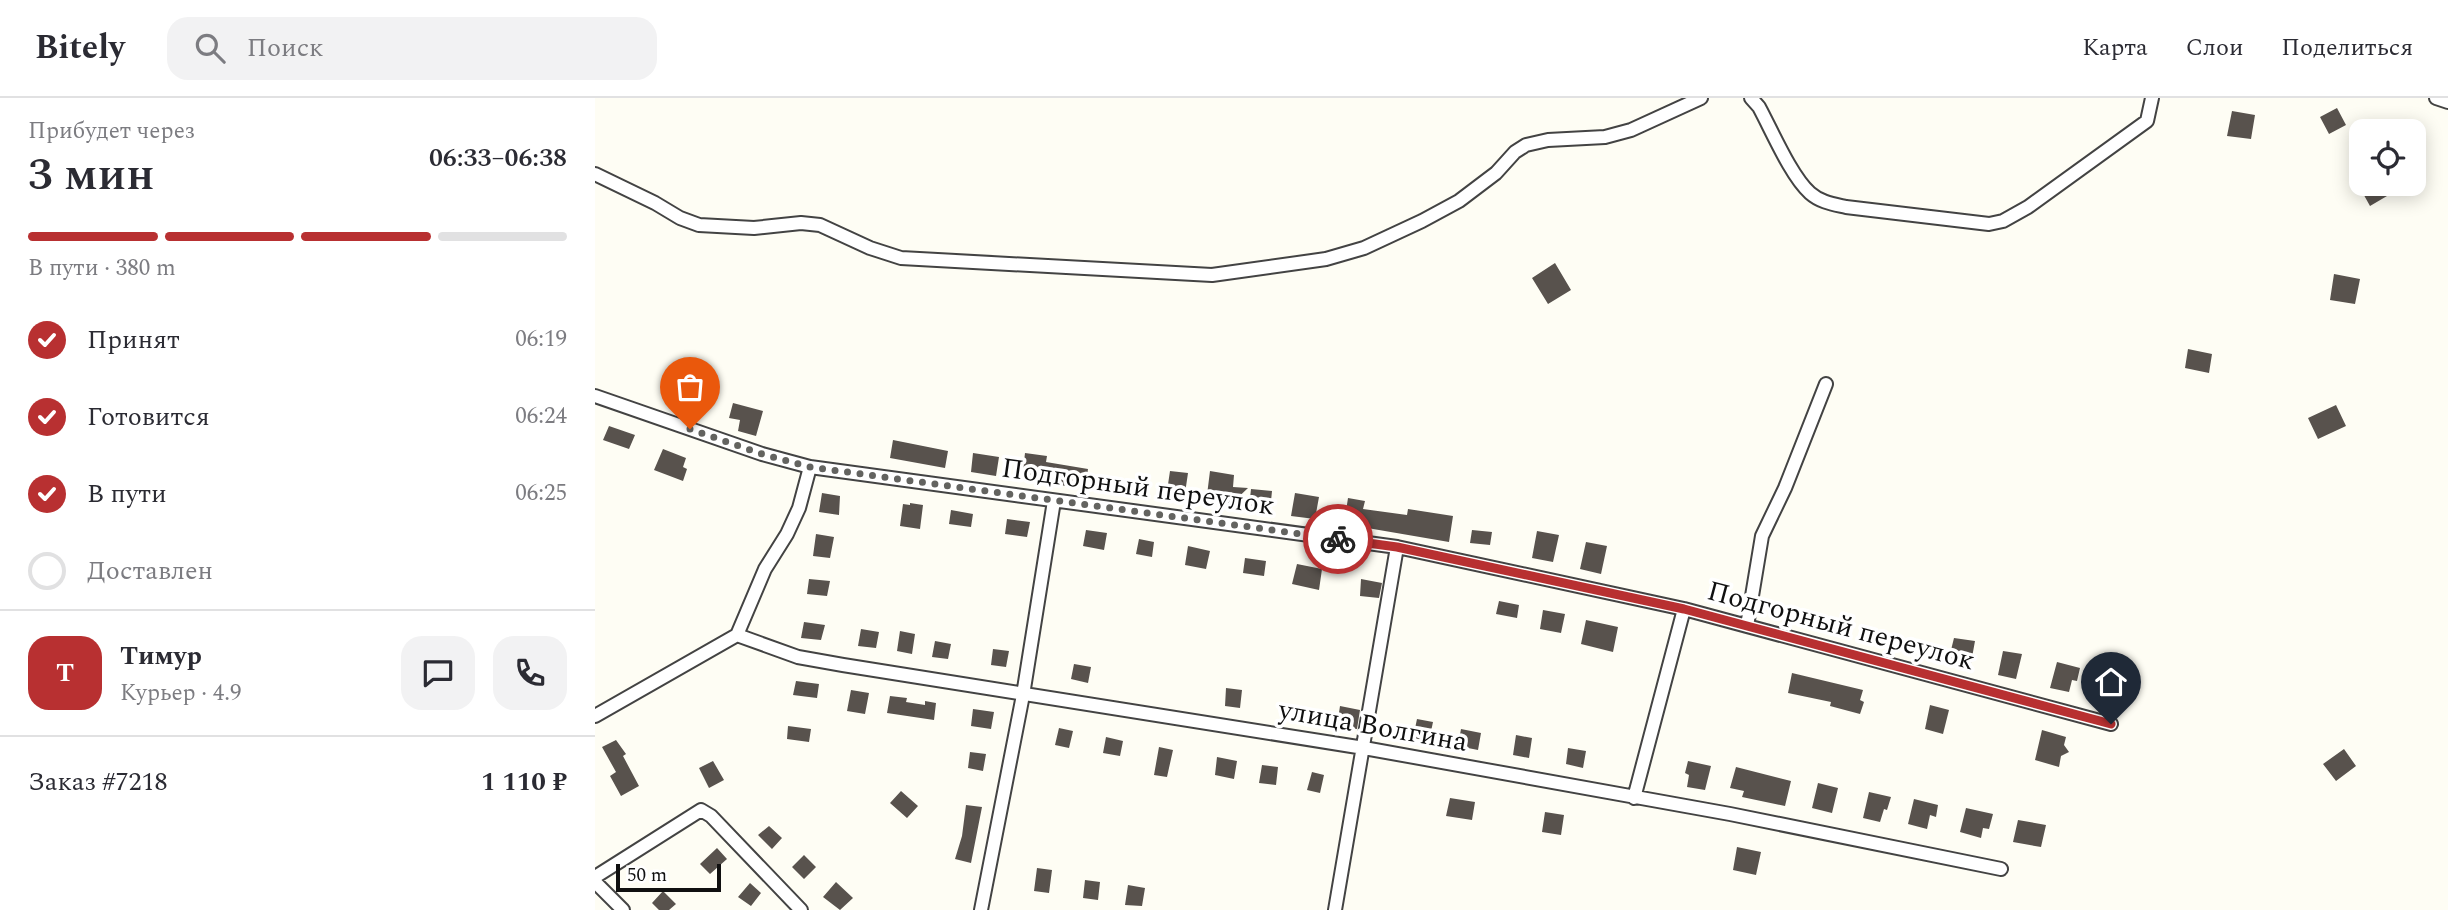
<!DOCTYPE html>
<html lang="ru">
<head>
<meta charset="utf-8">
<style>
	:root { --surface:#fff; --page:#f2f2f3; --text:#2b2b33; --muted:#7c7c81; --line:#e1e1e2; --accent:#b83031 }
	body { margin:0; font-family:Spectral,serif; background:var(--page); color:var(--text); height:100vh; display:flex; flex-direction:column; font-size:26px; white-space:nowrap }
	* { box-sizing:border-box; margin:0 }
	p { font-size:23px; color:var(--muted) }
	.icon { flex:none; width:38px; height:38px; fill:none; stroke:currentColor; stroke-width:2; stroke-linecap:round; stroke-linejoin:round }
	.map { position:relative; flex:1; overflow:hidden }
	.side { display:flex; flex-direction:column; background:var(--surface); width:595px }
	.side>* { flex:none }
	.controls { position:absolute; left:1754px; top:21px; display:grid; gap:14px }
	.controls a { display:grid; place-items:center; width:77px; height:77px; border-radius:14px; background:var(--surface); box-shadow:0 4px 18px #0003; font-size:35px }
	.scale { position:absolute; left:21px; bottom:18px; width:105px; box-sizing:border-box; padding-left:7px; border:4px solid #101010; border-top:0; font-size:19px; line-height:24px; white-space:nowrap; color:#101010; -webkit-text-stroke:5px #fff; paint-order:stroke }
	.pin { position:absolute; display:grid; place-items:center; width:60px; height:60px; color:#fff; margin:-72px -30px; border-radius:50% 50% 50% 0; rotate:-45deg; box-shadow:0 0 7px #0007 }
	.pin .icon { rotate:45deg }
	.courier { position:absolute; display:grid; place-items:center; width:70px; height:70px; margin:-35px; border:5px solid #b83031; border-radius:50%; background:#fff; color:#222; box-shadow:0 2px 9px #0007 }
	.head em { font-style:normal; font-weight:600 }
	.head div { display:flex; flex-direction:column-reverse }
	.head { display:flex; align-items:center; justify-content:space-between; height:119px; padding:0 28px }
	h1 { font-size:46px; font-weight:600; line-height:52px }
	.bar { display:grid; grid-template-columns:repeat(4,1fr); gap:10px 7px; align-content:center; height:84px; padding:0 28px }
	.bar i { height:9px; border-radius:5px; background:var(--line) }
	.bar .active { background:var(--accent) }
	.bar p { grid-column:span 4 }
	.line { display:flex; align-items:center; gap:18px; padding:0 28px; border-top:2px solid var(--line) }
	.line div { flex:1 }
	.round { display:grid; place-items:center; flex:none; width:74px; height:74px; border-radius:21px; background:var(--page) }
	ol { padding:0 28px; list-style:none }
	li { display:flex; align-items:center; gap:21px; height:77px }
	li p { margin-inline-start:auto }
	li .icon { padding:7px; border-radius:50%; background:var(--accent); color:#fff; stroke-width:4 }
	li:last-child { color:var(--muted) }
	li i { width:38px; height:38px; border:4px solid var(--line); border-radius:50% }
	header { display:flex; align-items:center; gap:42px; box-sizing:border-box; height:98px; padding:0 35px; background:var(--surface); border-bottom:2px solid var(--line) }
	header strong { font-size:33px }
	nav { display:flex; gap:38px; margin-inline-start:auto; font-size:24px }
	.search { width:490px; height:63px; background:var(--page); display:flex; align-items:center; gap:18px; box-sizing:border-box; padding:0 24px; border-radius:21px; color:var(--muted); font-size:26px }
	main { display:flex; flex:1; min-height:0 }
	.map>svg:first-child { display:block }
	.building { fill:#58524d }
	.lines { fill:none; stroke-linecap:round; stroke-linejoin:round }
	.street-casing { stroke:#434343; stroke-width:16 }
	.street { stroke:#fff; stroke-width:12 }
	.done { stroke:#636360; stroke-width:7; stroke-dasharray:0 12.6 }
	.route { stroke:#b83031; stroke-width:9 }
	.labels { text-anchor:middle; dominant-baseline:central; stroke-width:7; stroke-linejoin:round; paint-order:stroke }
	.street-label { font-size:28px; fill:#101010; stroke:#fff }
</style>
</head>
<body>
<header>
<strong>Bitely</strong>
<div class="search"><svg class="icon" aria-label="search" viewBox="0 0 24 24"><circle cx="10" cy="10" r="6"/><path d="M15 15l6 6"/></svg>Поиск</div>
<nav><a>Карта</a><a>Слои</a><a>Поделиться</a></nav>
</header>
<main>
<section class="side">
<div class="head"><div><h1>3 мин</h1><p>Прибудет через</p></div><em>06:33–06:38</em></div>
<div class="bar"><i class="active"></i><i class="active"></i><i class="active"></i><i></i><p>В пути · 380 m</p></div>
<ol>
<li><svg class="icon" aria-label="check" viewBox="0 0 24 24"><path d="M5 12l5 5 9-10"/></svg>Принят<p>06:19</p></li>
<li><svg class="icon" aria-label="check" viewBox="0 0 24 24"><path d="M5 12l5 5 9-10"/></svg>Готовится<p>06:24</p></li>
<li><svg class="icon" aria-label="check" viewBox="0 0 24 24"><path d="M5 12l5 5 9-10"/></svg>В пути<p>06:25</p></li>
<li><i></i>Доставлен</li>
</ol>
<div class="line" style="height:126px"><b class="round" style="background:var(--accent);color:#fff">Т</b><div><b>Тимур</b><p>Курьер · 4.9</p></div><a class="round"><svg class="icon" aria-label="chat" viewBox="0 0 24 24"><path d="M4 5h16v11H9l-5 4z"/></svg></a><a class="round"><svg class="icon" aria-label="phone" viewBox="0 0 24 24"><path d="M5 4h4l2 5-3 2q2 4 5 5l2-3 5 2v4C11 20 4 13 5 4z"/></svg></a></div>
<div class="line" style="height:91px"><div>Заказ #7218</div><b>1 110 ₽</b></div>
</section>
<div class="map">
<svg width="1853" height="812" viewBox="0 0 1853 812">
	<rect width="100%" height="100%" fill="#fefdf4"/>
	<path class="building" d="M 1742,10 L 1751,27 L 1734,36 L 1725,19 Z
		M 1637,13 L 1660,17 L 1656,41 L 1632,38 Z
		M 1773,86 L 1786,86 L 1792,98 L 1775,108 L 1765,90 Z
		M 960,165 L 976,192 L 953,206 L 937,180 Z
		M 1739,176 L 1765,181 L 1760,206 L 1735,202 Z
		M 1593,251 L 1617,256 L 1614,275 L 1590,270 Z
		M 138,305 L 168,313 L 161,338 L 143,333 L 145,322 L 134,320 Z
		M 1741,307 L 1751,328 L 1723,341 L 1713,320 Z
		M 14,328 L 40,337 L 34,351 L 8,342 Z
		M 298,342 L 353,353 L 350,370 L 295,360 Z
		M 68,351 L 91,360 L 88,369 L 92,371 L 88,383 L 59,372 Z
		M 378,355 L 404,359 L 401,378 L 376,374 Z
		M 430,355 L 452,358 L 451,364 L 493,371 L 490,391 L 427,381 Z
		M 575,373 L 593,375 L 589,402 L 571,400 Z
		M 615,373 L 639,377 L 638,389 L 653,390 L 633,409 L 611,405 Z
		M 656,391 L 677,393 L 675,413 L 654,410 Z
		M 227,395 L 245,398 L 244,417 L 224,414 Z
		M 700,395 L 724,399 L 720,421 L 696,418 Z
		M 753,400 L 770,403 L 768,411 L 812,417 L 813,411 L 858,418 L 854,444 L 749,426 Z
		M 315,405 L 328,407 L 325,431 L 305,428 L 308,406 L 315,407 Z
		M 356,412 L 378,416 L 376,429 L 354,426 Z
		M 412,421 L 435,424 L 432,439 L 410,436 Z
		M 491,432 L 512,435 L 509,452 L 488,448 Z
		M 877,432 L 897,434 L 895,447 L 875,445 Z
		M 942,433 L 964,437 L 958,464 L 937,460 Z
		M 221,436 L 239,439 L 235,460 L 218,458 Z
		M 544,441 L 559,444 L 557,459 L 541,456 Z
		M 991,444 L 1012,448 L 1006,476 L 985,471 Z
		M 593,448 L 615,453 L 611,471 L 590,467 Z
		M 650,460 L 671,463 L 669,478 L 648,475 Z
		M 702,466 L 727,471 L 724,492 L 697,486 Z
		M 214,481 L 235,483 L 232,498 L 212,496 Z
		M 766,481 L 787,485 L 784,500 L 765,498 Z
		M 904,503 L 924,507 L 922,520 L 901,516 Z
		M 948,512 L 970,516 L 966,535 L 945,531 Z
		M 991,522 L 1023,529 L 1018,554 L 986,546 Z
		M 209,524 L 230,527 L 226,542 L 206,540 Z
		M 266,531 L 284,534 L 281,550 L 263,548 Z
		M 305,533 L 320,536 L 317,556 L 302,553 Z
		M 1359,540 L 1380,543 L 1376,565 L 1354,560 Z
		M 340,543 L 356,546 L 353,561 L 337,559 Z
		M 398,551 L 414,553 L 411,569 L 396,567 Z
		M 1408,553 L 1427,556 L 1421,581 L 1403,577 Z
		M 1462,564 L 1485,570 L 1482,583 L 1477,582 L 1474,594 L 1455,590 Z
		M 479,566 L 496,569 L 493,585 L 476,581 Z
		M 1197,575 L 1268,592 L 1265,602 L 1269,604 L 1265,616 L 1235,608 L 1236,604 L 1193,595 Z
		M 201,583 L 224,586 L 222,600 L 198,597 Z
		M 631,590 L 647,592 L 645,610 L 630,608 Z
		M 256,592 L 274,595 L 270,616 L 252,613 Z
		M 295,598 L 312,600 L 311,604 L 330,607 L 330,603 L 341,605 L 339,622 L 292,615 Z
		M 1335,607 L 1354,612 L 1348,636 L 1330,631 Z
		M 745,608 L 765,612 L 762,631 L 742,628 Z
		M 378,611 L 399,614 L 396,631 L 376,628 Z
		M 822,621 L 838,624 L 834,643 L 818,640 Z
		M 193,628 L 216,631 L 214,644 L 192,641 Z
		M 464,630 L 478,633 L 474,650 L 460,647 Z
		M 866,631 L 886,635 L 883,652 L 863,648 Z
		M 1447,632 L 1471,639 L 1469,647 L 1474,654 L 1466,658 L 1464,669 L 1440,662 Z
		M 921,637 L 937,640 L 934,660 L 918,657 Z
		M 511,639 L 528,643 L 525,658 L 508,655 Z
		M 21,642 L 31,656 L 28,658 L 44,688 L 26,698 L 15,678 L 21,674 L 7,649 Z
		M 564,649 L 578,652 L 572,679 L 559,677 Z
		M 973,650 L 991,653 L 988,670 L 971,666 Z
		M 1749,651 L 1761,668 L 1741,683 L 1728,666 Z
		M 375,654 L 391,656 L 388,673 L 373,670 Z
		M 622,659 L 642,663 L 639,681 L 620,677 Z
		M 118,663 L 129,682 L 114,690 L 104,670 Z
		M 1093,663 L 1116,668 L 1110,692 L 1092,689 L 1094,677 L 1090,675 Z
		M 667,667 L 683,669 L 681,687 L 664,685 Z
		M 1141,669 L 1196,683 L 1190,708 L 1147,699 L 1149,693 L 1135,690 Z
		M 717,674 L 729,677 L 725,695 L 712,692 Z
		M 1223,685 L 1243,690 L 1237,715 L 1217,710 Z
		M 306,693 L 323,708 L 312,720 L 295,705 Z
		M 1274,694 L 1296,699 L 1292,712 L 1289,711 L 1285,724 L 1268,720 Z
		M 855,700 L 880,704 L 877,722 L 851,718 Z
		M 1319,701 L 1343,707 L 1341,719 L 1335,717 L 1332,731 L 1313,726 Z
		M 371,707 L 387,709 L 376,765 L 360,761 L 367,738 Z
		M 1371,710 L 1398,716 L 1394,731 L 1388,730 L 1386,740 L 1365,734 Z
		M 950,714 L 969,717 L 966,737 L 947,734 Z
		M 1423,722 L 1451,727 L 1446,749 L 1418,744 Z
		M 174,728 L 187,740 L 177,751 L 163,737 Z
		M 1142,749 L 1166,754 L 1161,777 L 1138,772 Z
		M 122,750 L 132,761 L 115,776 L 105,766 Z
		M 209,757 L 221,769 L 209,781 L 197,769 Z
		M 442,770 L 457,772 L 454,795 L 439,793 Z
		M 490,782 L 505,784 L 503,802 L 488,800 Z
		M 241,784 L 258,800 L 245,812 L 228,799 Z
		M 155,785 L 166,795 L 156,808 L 143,799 Z
		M 533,787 L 550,790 L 547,808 L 530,807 Z
		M 68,793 L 81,806 L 74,812 L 64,812 L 57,805 Z"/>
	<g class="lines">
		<g class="street-casing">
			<path id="street" d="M 1156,0 L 1164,9 C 1177,33 1196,78 1215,95 C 1225,104 1238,106 1251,109 L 1394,126 L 1408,123 L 1433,109 L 1552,23 L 1557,0
				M 1841,0 L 1853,4
				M 0,76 L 60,105 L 85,120 L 104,127 L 159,130 L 206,125 L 225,127 L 275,150 L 306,160 L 617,177 L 731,161 L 769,150 L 827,123 L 864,103 L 901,75 L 920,54 L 931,47 L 953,42 L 1010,39 L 1036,32 L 1106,0
				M 0,298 L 167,356 L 215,369 L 802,449 L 1089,511 L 1516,626
				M 1152,528 L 1167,438 L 1190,390 L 1231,286
				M 142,537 L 203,559 L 248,567 L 769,650 L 1135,716 L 1406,771
				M 0,618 L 142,537 L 170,471 L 192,436 L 204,410 L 215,369
				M 1039,700 L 1089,511
				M 0,779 L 106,712 L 116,718 L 206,812
				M 0,784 L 28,812
				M 386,812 L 428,597 L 459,403
				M 740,812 L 802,449"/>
		</g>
		<use href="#street" class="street"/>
	</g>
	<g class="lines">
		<path class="done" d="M 95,331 L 167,356 L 215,369 L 743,441"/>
		<path class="route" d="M 743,441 L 802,449 L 1089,511 L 1516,626"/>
	</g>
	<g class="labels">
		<g class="street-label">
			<text transform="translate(543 389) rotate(8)">Подгорный переулок</text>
			<text transform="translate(1246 528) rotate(15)">Подгорный переулок</text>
			<text transform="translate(778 628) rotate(10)">улица Волгина</text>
		</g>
	</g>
</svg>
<div class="controls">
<a><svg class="icon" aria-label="locate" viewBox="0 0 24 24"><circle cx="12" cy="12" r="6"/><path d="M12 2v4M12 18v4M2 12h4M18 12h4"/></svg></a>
</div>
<div class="scale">50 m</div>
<div class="pin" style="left:95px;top:331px;background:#ea580c"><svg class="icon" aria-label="bag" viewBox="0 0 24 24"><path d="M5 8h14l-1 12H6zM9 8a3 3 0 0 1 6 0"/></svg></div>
<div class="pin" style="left:1516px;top:626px;background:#1f2937"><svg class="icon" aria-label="home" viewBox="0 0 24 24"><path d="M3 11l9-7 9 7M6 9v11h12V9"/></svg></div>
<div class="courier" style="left:743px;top:441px"><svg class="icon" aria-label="bike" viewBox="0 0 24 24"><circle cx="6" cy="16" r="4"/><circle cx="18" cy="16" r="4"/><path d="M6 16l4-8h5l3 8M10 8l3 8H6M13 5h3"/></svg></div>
</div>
</main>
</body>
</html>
